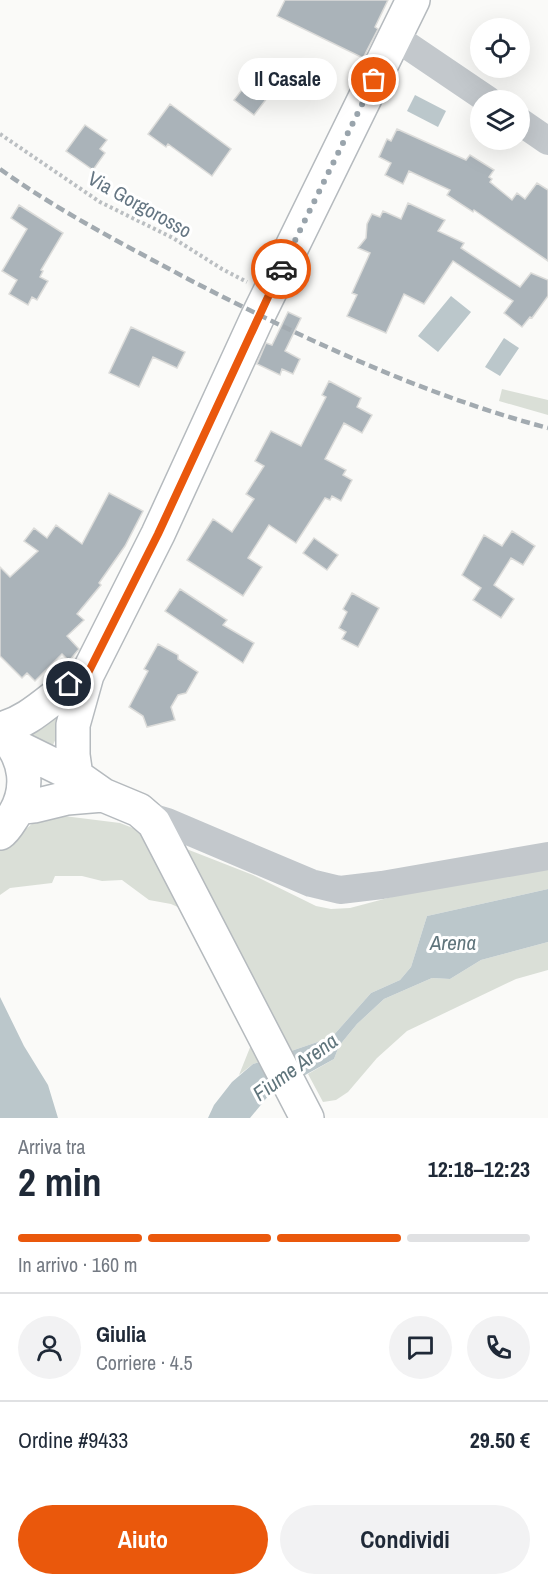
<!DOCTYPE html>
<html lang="it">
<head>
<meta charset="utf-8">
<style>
	:root { --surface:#fff; --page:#f2f2f3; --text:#1f2937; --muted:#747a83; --line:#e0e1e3; --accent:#ea580c }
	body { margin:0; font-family:"Archivo Narrow",sans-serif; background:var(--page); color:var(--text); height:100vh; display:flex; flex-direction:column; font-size:22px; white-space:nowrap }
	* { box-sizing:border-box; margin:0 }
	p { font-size:20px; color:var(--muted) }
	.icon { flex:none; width:33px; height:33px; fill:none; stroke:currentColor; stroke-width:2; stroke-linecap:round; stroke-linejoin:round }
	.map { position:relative; height:1118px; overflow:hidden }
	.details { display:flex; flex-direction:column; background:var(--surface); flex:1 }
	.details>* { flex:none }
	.tools { position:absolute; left:470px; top:18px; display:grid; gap:12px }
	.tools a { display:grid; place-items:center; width:60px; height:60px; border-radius:50%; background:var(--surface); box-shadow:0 6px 24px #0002; font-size:30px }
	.pin { position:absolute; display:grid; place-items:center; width:51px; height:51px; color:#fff; margin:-26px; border:3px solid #fff; border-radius:50%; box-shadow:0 2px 6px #0007 }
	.courier { position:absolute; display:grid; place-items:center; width:60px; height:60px; margin:-30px; border:4px solid #ea580c; border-radius:50%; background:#fff; color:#222; box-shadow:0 2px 8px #0007 }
	.bubble { position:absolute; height:42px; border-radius:21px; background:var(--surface); box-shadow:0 6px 24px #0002; font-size:20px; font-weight:800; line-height:42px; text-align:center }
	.overview em { font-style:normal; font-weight:800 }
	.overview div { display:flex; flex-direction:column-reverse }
	.overview { display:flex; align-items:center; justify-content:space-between; height:102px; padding:0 18px }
	h1 { font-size:39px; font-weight:800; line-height:45px }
	.bar { display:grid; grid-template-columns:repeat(4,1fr); gap:9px 6px; align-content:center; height:72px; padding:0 18px }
	.bar i { height:8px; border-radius:4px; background:var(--line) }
	.bar .active { background:var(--accent) }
	.bar p { grid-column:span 4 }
	.line { display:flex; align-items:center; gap:15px; padding:0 18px; border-top:2px solid var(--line) }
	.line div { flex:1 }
	.round { display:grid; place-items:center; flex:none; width:63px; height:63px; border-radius:32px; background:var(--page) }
	.button { display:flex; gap:12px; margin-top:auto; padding:12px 18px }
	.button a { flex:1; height:69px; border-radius:36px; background:var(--accent); color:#fff; font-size:24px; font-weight:800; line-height:69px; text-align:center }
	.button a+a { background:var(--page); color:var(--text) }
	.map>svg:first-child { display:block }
	.green { fill:#dadfd7 }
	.water { fill:#bbc7cb }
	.building { fill:#aab3b9; stroke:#dcdcda; stroke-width:1.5 }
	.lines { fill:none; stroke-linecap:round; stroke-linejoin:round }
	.major-casing { stroke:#b5babe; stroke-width:36 }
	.path { stroke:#bbbfc2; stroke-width:4; stroke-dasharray:3 3; stroke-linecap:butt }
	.minor { stroke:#c3c8cc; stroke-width:28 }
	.major { stroke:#fff; stroke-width:33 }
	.rail { stroke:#a2aab0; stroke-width:4.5; stroke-dasharray:9 4.5; stroke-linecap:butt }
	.done { stroke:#99a4ac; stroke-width:6; stroke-dasharray:0 10.8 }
	.route { stroke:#ea580c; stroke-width:8 }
	.labels { text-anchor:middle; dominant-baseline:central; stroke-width:6; stroke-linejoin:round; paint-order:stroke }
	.street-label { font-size:20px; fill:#657683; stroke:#fff }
	.water-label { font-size:21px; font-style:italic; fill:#60757c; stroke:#fff }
</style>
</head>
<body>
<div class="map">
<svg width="548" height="1118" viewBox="0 0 548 1118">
	<rect width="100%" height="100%" fill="#fafaf8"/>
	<path class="green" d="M 502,389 L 548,400 L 548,415 L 499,401 Z
		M 71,707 L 51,749 L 24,732 Z
		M 64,816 L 120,823 L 253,875 L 316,906 L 331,909 L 350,908 L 418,890 L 548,865 L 548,889 L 427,916 L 411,967 L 400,980 L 371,993 L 332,1037 L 253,1064 L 239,1075 L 255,1035 L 180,908 L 171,904 L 149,900 L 122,880 L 102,881 L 82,876 L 55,876 L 52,883 L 10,888 L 0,895 L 0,851 L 33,823 Z
		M 548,942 L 548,970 L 516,979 L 407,1031 L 377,1058 L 348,1092 L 336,1100 L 323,1102 L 308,1074 L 334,1059 L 339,1046 L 357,1024 L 384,999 L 432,978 L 450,979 L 481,960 Z"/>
	<path class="water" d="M 415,95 L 446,111 L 438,127 L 407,111 Z
		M 451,296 L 471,312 L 438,352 L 418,336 Z
		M 504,338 L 519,348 L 500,376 L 485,367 Z
		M 548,889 L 548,942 L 481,960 L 450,979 L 432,978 L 384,999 L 357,1024 L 339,1046 L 334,1059 L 269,1095 L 250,1118 L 208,1118 L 214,1105 L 232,1082 L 253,1064 L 332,1037 L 371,993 L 400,980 L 411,967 L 427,916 Z
		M 0,997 L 24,1046 L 48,1085 L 58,1118 L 0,1118 Z"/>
	<path class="building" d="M 285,0 L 388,0 L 375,27 L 378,29 L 363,58 L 277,16 Z
		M 248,82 L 255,88 L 259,83 L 271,93 L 254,115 L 234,100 Z
		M 170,104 L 231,149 L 212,176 L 168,144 L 166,147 L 148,134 Z
		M 85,125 L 107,140 L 100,149 L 105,153 L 93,170 L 66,151 Z
		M 397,129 L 466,160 L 470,155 L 494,170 L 489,177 L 492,179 L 490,182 L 512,200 L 517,193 L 525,199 L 537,183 L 548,190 L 548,261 L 474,210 L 473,212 L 447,195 L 450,190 L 409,171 L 403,184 L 385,175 L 391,163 L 379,157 L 387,139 L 391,141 Z
		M 408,203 L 445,220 L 438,231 L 464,243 L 461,248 L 520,287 L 531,273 L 548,280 L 548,296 L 532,318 L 530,317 L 522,327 L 504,313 L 513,301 L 453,261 L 424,304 L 404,294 L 386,333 L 347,316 L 357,295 L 352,293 L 370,253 L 358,248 L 366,238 L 367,224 L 372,214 L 380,217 L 383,211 L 401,219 Z
		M 19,205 L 63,233 L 41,270 L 43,271 L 40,277 L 48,281 L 37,300 L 32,297 L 28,305 L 9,294 L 17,280 L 2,271 L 27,229 L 11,218 Z
		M 288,312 L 301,318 L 285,351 L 300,359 L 293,374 L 282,369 L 280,375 L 257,364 L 266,343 L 272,345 Z
		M 131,327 L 185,352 L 177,368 L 153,357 L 139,387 L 109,373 Z
		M 329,381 L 361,398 L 357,407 L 372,415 L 362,433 L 344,423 L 325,459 L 346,470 L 343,475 L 352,480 L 341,501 L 332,496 L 330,500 L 325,498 L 296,543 L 269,525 L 248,558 L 262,567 L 243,596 L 187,560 L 213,519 L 232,532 L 254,499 L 246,494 L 264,466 L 255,461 L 271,431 L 301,446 L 326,397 L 322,395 Z
		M 109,493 L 143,511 L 125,546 L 99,583 L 101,585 L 77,614 L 84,620 L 67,636 L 79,649 L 69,661 L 62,654 L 35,681 L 27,673 L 22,678 L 0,656 L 0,567 L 10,577 L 38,551 L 24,541 L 34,528 L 47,538 L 56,525 L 82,544 Z
		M 512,531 L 535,546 L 523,565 L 511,558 L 494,585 L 514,599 L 501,618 L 473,600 L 481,588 L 462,575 L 484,535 L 502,546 Z
		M 314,538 L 338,555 L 327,570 L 303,553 Z
		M 180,589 L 227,620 L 223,625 L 254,643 L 243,663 L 165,611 Z
		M 352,593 L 379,608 L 358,647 L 342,639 L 346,632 L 339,628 L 347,612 L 343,609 Z
		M 158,644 L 178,655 L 178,659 L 198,672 L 186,693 L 178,695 L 171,707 L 175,720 L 147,727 L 143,716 L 129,707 L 148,671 L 144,669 Z"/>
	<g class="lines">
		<g class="major-casing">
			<path id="major" d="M 0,729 C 34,721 56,691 87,675
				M 15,746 L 76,776 L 103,795 L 139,810 L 154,823 L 307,1118
				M 76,776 L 73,755 L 73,725 L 87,675 L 158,534 L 258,316 L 413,0
				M 18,808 L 34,806 L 67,798 L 103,795
				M 0,833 C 6,829 10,821 14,815 C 30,789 26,759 6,737"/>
		</g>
		<path class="path" d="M 0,134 L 100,202 L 173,238 L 222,269 L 247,282"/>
		<path class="minor" d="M 395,37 L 488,100
			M 519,121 L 548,141
			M 150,817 L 167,822 L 311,883 L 340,890 L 382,885 L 548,856"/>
		<use href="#major" class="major"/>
		<path class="rail" d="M 0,169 C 60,212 123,244 188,279 C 302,338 423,395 548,428"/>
	</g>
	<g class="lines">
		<path class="done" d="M 281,269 L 374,80"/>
		<path class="route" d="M 69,684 L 87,675 L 158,534 L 281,269"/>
	</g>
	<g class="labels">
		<g class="street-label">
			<text transform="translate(140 204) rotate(29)">Via Gorgorosso</text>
		</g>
		<g class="water-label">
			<text x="453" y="942">Arena</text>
			<text transform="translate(295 1067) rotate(-36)">Fiume Arena</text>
		</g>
	</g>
</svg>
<div class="tools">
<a><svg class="icon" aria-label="locate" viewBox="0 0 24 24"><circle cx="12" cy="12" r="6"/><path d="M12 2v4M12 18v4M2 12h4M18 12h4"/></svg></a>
<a><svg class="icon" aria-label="layers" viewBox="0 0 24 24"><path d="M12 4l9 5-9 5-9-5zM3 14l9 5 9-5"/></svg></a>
</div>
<div class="pin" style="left:374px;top:80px;background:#ea580c"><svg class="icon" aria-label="bag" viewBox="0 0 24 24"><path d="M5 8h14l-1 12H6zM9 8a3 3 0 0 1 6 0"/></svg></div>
<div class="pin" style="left:69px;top:684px;background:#1f2937"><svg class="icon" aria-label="home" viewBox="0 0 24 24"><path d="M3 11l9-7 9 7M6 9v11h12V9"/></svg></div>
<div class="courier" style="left:281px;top:269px"><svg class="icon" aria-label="car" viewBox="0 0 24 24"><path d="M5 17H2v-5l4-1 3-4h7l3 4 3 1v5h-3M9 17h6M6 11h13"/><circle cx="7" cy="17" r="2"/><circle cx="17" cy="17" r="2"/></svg></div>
<div class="bubble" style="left:238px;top:58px;width:99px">Il Casale</div>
</div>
<section class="details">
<div class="overview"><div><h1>2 min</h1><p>Arriva tra</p></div><em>12:18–12:23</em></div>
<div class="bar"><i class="active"></i><i class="active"></i><i class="active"></i><i></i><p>In arrivo · 160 m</p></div>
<div class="line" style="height:108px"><a class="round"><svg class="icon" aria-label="person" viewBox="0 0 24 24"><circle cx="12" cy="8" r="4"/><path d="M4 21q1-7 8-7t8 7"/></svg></a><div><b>Giulia</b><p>Corriere · 4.5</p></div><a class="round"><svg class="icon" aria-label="chat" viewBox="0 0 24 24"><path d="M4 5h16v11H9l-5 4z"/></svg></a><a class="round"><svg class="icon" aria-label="phone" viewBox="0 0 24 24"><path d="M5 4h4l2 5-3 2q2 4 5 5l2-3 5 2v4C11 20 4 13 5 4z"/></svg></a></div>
<div class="line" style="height:78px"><div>Ordine #9433</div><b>29.50 €</b></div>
<div class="button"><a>Aiuto</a><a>Condividi</a></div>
</section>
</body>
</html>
